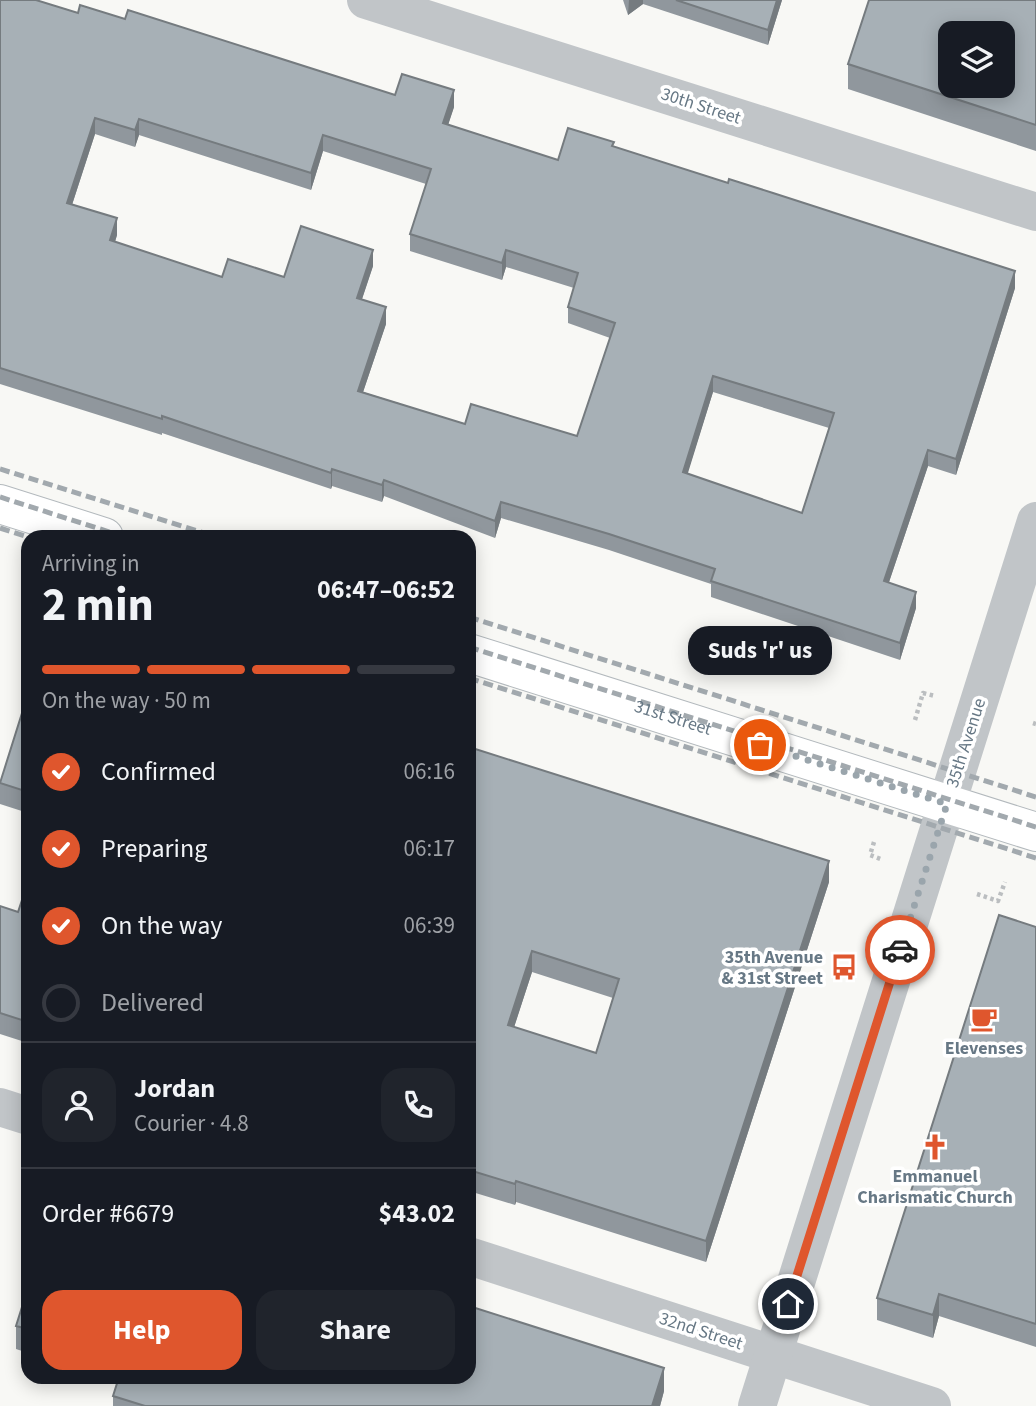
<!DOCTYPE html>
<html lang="en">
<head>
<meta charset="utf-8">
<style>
	:root { --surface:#171b24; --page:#20242c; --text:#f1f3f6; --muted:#9ea1a6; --line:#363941; --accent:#df562d }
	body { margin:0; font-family:"Source Sans 3",sans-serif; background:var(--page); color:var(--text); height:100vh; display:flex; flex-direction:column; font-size:26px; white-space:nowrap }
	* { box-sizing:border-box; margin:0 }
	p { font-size:23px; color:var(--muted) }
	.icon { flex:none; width:38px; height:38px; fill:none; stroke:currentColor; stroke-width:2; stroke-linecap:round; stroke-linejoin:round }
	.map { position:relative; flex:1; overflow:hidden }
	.details { position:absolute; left:21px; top:530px; width:455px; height:854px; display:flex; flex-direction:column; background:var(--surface); border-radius:21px; box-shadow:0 4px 18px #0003 }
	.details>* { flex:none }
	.fabs { position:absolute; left:938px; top:21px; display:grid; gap:14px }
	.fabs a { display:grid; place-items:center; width:77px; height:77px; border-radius:14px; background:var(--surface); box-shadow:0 4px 18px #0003; font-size:35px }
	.pin { position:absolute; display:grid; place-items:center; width:60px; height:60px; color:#fff; margin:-30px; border:4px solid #fff; border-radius:50%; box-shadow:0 2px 7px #0007 }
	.courier { position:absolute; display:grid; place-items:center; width:70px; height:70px; margin:-35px; border:5px solid #df562d; border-radius:50%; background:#fff; color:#222; box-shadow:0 2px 9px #0007 }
	.bubble { position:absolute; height:49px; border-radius:21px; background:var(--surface); box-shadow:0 4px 18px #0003; font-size:23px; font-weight:700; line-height:49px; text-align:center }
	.headline em { font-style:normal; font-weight:700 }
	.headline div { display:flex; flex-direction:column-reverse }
	.headline { display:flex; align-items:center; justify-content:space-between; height:119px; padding:0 21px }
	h1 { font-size:46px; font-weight:700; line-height:52px }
	.bar { display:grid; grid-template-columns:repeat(4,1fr); gap:10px 7px; align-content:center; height:84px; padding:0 21px }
	.bar i { height:9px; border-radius:5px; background:var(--line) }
	.bar .active { background:var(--accent) }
	.bar p { grid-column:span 4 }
	.line { display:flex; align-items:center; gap:18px; padding:0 21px; border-top:2px solid var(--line) }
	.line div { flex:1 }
	.round { display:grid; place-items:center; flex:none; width:74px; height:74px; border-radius:21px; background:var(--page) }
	ol { padding:0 21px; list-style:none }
	li { display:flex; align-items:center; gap:21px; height:77px }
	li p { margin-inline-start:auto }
	li .icon { padding:7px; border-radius:50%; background:var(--accent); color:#fff; stroke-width:4 }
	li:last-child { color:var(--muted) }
	li i { width:38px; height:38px; border:4px solid var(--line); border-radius:50% }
	.cta { display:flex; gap:14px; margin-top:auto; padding:14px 21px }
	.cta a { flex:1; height:80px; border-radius:21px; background:var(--accent); color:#fff; font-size:28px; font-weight:700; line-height:80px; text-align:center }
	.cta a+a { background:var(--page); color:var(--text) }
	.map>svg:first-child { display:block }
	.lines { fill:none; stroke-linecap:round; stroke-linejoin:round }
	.secondary-casing { stroke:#b3b9bd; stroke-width:40 }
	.path { stroke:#bbbec0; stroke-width:4.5; stroke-dasharray:3.5 3.5; stroke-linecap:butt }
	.minor { stroke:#c1c5c8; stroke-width:38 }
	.tertiary { stroke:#c1c5c8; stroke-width:38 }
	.secondary { stroke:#fff; stroke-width:38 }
	.rail { stroke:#a2a9ae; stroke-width:5; stroke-dasharray:10 5; stroke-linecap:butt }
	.wall { fill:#90979d; fill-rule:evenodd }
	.shaded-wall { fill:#757b7f }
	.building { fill:#a7b0b6; stroke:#757b7f; stroke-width:2; fill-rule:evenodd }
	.done { stroke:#9aa5ac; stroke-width:7; stroke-dasharray:0 12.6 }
	.route { stroke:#df562d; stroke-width:9 }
	.labels { text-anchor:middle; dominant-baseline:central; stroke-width:7; stroke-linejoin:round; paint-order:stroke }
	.street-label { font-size:18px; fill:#677885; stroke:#fff }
	.poi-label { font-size:18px; font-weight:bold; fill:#677885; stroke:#fff }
</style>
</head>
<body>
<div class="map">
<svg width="1036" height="1406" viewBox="0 0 1036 1406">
	<rect width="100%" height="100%" fill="#f8f8f5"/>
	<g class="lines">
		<g class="secondary-casing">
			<g id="secondary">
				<path d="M 0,504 L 104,537"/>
				<path id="s1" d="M 469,653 L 1036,832"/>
			</g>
		</g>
		<path class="path" d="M 915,720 L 923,693 L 935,696
			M 1033,723 L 1036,724
			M 874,842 L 870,855 L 883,860
			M 977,894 L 998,901 L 1005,882"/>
		<path class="minor" d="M 366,0 L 1036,212
			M 0,1107 L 28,1116
			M 469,1256 L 932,1406"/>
		<path class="tertiary" d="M 757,1406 L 1036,521"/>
		<use href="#secondary" class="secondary"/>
		<path class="rail" d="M 0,469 L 217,537
			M 0,497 L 125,537
			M 0,528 L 28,537
			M 469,617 L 1036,797
			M 469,647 L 1036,827
			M 469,678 L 1036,858"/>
	</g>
	<path class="wall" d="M 0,0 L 78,13 L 125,19 L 395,95 L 454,107 L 448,125 L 558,160 L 614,147 L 1015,288 L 956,475 L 928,466 L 889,582 L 916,608 L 900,660 L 711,597 L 711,584 L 609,550 L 501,518 L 495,538 L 384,496 L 382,502 L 332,486 L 331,489 L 162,433 L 162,435 L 0,384 ZM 95,134 L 135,147 L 139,135 L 311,190 L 323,151 L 426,184 L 410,234 L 410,251 L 502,280 L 506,267 L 574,288 L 568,307 L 568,323 L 610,338 L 577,436 L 465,424 L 363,392 L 386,324 L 362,299 L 373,266 L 284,277 L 222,277 L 115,242 L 117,235 L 72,205 ZM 713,392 L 829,428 L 802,513 L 687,474 Z
		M 623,0 L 782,0 L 768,45 L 643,4 L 628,15 Z
		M 1036,0 L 1036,151 L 848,89 L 848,64 Z
		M 28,694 L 28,813 L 0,804 L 0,783 Z
		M 469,747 L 829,882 L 706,1262 L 516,1202 L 515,1205 L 469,1191 ZM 532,972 L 613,998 L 596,1053 L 514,1027 Z
		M 28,882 L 28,1043 L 0,1034 L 0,906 L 18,912 Z
		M 1036,927 L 1036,1347 L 939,1316 L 933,1338 L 877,1320 L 877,1298 Z
		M 28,1288 L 28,1353 L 16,1349 L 16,1326 Z
		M 104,1377 L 469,1377 L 664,1391 L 660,1406 L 113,1406 L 113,1396 L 118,1382 Z"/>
	<path class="shaded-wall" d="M 629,0 L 643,0 L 643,4 L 628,15 Z
		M 777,0 L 782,0 L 768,45 L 768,30 Z
		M 454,90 L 454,107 L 443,140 L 443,123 Z
		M 95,118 L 95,134 L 67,220 L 67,203 Z
		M 139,119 L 139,135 L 135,147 L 135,130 Z
		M 323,135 L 323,151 L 311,190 L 311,173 Z
		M 117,218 L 117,235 L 110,257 L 110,240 Z
		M 373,250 L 373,266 L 357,314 L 357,298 Z
		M 506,250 L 506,267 L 502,280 L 502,263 Z
		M 1015,271 L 1015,288 L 956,475 L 956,459 Z
		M 386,307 L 386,324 L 358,407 L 358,391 Z
		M 713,376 L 713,392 L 683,489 L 683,472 Z
		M 928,450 L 928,466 L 884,597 L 884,581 Z
		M 332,469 L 332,486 L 331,489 L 331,473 Z
		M 384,480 L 384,496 L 382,502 L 382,485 Z
		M 501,502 L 501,518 L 495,538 L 495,521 Z
		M 916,592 L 916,608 L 900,660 L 900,643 Z
		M 829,861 L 829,882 L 706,1262 L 706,1241 Z
		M 532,951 L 532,972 L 508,1046 L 508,1025 Z
		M 516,1181 L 516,1202 L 515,1205 L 515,1184 Z
		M 939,1294 L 939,1316 L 933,1338 L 933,1315 Z
		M 664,1368 L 664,1391 L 660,1406 L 652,1406 Z"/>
	<path class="building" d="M 0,0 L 36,0 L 78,13 L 80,5 L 125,19 L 128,10 L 395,95 L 402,74 L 454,90 L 443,123 L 558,160 L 568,128 L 614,142 L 612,146 L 728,183 L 729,179 L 773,193 L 1015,271 L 956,459 L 928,450 L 884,581 L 916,592 L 900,643 L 711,581 L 715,569 L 609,534 L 501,502 L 495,521 L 384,480 L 382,485 L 332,469 L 331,473 L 162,416 L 162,419 L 0,368 ZM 95,118 L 135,130 L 139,119 L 311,173 L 323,135 L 431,169 L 410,234 L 502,263 L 506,250 L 578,273 L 568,307 L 615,323 L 577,436 L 471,404 L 465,424 L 358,391 L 386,307 L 357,298 L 373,250 L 301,226 L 284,277 L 228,259 L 222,277 L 110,240 L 117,218 L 67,203 ZM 713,376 L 834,413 L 802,513 L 683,472 Z
		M 676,0 L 777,0 L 768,30 Z
		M 869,0 L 1036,0 L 1036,125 L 848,64 ZM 950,33 L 1003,33 L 1003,86 L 950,86 Z
		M 28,694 L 28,792 L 0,783 Z
		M 469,747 L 829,861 L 706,1241 L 516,1181 L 515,1184 L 469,1170 L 469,1149 L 474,1134 L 469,1133 ZM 532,951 L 619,979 L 596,1053 L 508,1025 Z
		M 28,882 L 28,1022 L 0,1013 L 0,906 L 18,912 Z
		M 999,915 L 1036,927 L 1036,1324 L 939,1294 L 933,1315 L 877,1298 Z
		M 28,1288 L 28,1329 L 16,1326 Z
		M 469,1306 L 664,1368 L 652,1406 L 145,1406 L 113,1396 L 119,1377 L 469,1377 Z"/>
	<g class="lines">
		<path class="done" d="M 760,745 L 947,804 L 900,950"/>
		<path class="route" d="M 788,1304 L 900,950"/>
	</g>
	<defs>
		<g id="bus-bare" transform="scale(2.1)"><path d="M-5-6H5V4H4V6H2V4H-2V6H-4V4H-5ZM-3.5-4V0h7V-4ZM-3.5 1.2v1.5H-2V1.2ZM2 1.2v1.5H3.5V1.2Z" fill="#df562d" stroke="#fff" stroke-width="2.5" paint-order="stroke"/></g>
		<g id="cafe-bare" transform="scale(2.1)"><path d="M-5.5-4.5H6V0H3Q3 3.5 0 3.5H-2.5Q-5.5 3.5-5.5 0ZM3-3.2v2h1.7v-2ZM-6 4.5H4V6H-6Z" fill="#df562d" stroke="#fff" stroke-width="2.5" paint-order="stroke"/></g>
		<g id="church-bare" transform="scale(2.1)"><path d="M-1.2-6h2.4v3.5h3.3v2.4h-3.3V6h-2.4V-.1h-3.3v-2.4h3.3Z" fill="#df562d" stroke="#fff" stroke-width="2.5" paint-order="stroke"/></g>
	</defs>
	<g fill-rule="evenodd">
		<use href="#bus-bare" x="844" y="967"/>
		<use href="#cafe-bare" x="984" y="1019"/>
		<use href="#church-bare" x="935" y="1147"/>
	</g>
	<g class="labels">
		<g class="street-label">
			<text transform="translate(701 106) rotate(18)">30th Street</text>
			<text stroke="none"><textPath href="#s1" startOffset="214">31st Street</textPath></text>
			<text transform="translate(966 743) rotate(-72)">35th Avenue</text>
			<text transform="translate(701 1331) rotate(18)">32nd Street</text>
		</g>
		<g class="poi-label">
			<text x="823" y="957" text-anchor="end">35th Avenue<tspan x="823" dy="21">&amp; 31st Street</tspan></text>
			<text x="984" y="1048">Elevenses</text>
			<text x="935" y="1176">Emmanuel<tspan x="935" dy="21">Charismatic Church</tspan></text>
		</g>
	</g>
</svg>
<div class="fabs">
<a><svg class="icon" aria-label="layers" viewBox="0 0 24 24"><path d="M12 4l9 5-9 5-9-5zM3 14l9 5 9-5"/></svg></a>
</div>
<div class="pin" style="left:760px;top:745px;background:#ea580c"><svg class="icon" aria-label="bag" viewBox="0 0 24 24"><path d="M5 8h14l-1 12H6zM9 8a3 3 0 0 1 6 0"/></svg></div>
<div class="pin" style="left:788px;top:1304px;background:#1f2937"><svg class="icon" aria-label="home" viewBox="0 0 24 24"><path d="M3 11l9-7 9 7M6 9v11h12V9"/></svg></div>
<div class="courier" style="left:900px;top:950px"><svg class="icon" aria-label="car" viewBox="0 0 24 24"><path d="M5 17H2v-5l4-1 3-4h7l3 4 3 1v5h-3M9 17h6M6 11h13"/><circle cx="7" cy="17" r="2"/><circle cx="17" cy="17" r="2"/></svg></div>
<div class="bubble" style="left:688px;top:626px;width:144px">Suds 'r' us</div>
<section class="details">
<div class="headline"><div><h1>2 min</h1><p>Arriving in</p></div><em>06:47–06:52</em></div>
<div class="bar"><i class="active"></i><i class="active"></i><i class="active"></i><i></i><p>On the way · 50 m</p></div>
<ol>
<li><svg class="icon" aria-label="check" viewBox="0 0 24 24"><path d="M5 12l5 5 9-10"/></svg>Confirmed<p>06:16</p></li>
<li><svg class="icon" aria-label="check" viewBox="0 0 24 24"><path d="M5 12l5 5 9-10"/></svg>Preparing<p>06:17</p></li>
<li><svg class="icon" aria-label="check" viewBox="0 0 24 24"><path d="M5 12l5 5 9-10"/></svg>On the way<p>06:39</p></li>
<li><i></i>Delivered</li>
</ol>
<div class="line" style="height:126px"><a class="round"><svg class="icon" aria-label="person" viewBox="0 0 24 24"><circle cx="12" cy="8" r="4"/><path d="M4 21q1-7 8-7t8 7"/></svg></a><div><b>Jordan</b><p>Courier · 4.8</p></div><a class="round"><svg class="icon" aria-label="phone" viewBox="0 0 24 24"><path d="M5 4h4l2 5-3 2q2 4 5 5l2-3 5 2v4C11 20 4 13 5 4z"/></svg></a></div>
<div class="line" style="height:91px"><div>Order #6679</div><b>$43.02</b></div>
<div class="cta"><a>Help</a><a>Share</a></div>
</section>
</div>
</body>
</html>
